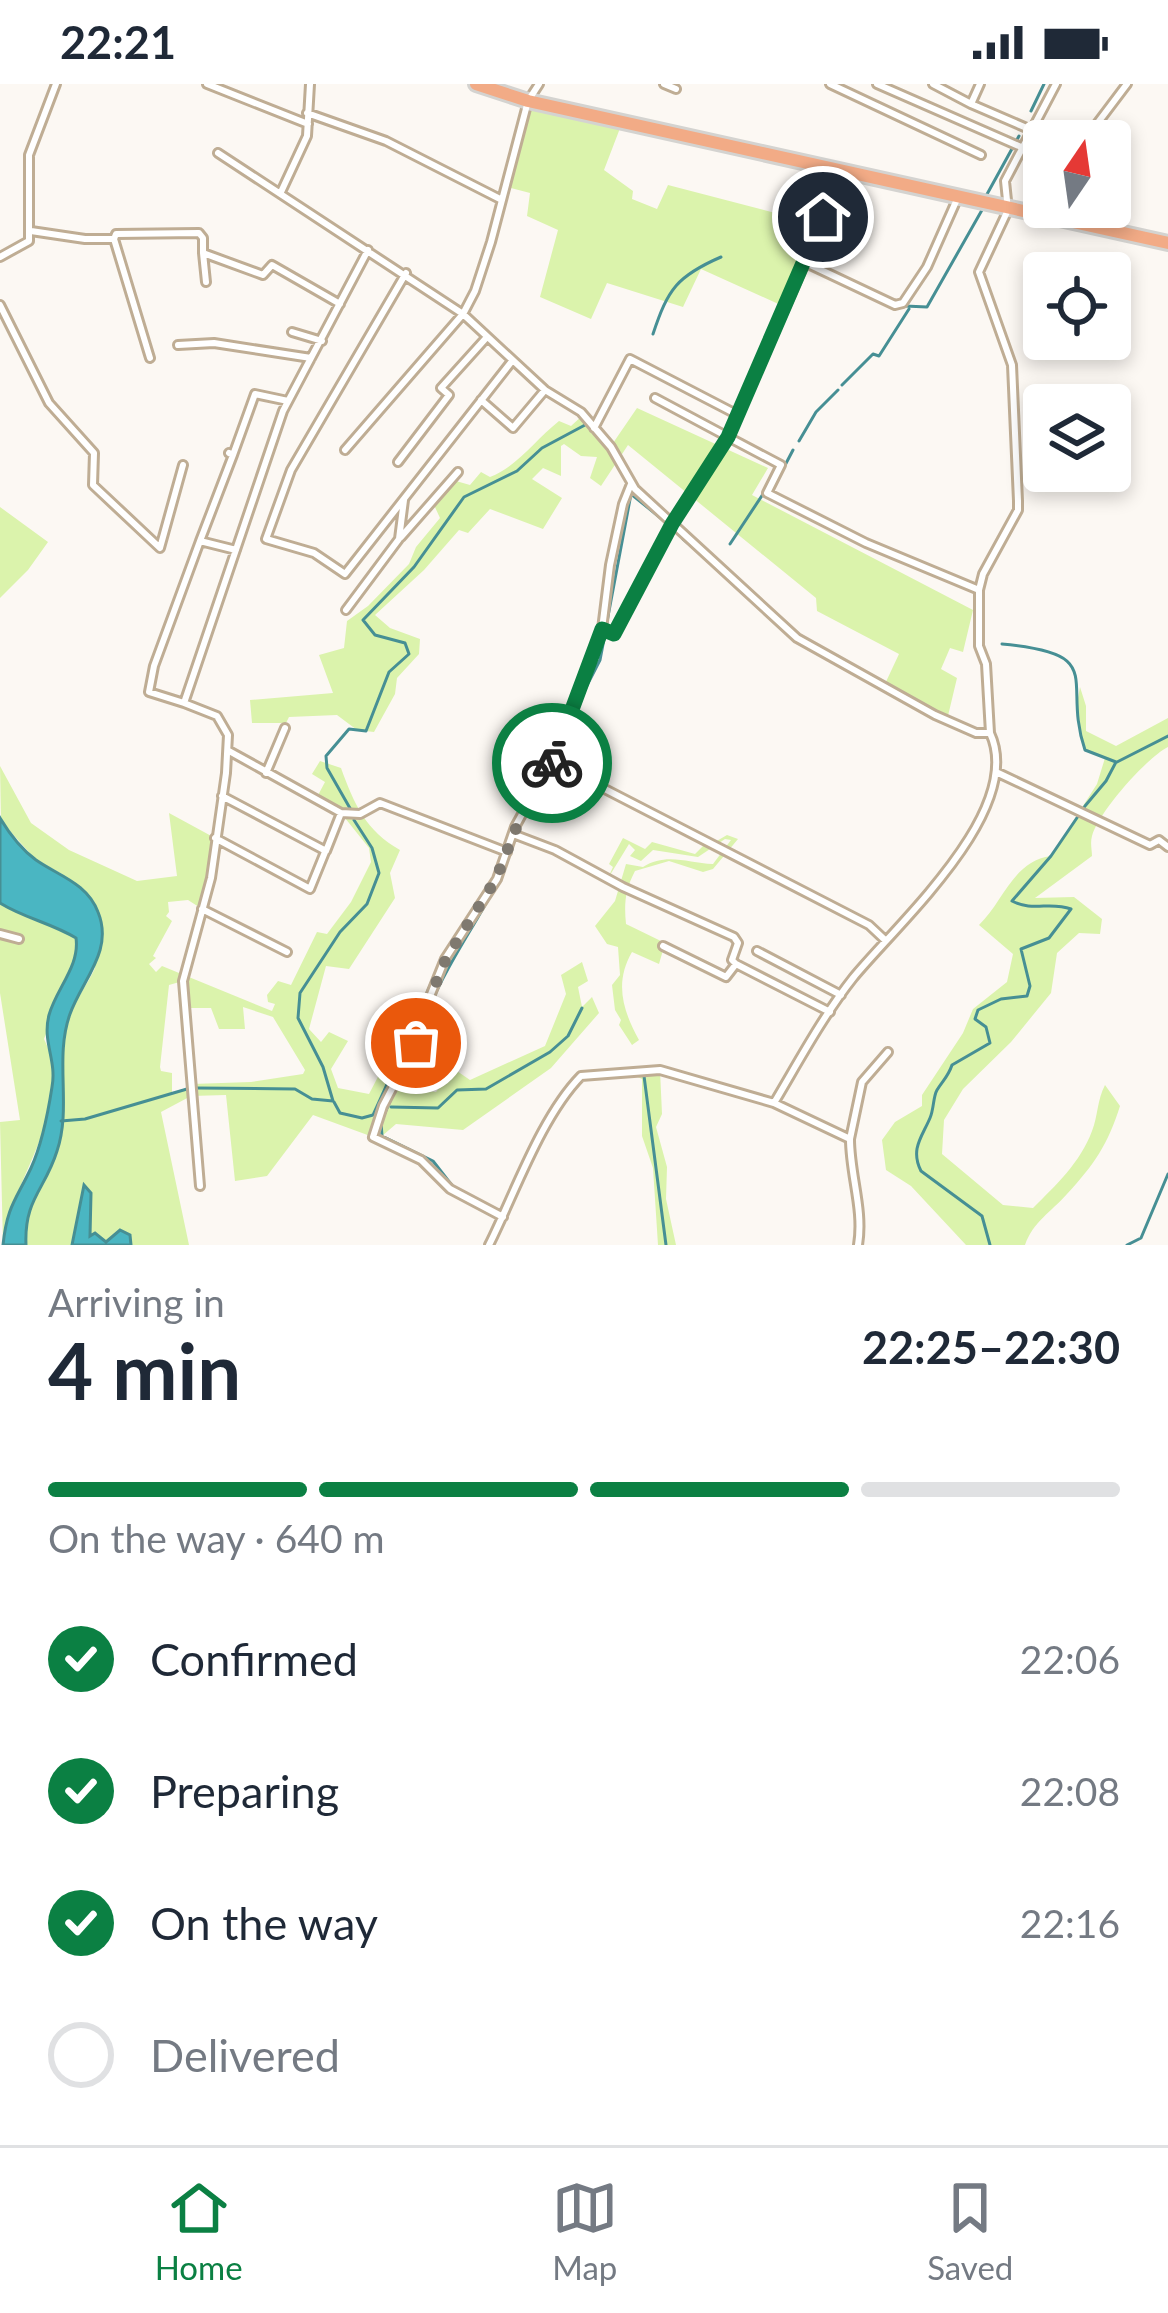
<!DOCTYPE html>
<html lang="en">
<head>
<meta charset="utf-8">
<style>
	:root { --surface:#fff; --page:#f2f2f3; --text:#1f2937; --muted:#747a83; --line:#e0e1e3; --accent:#0b8043 }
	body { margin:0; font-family:Lato,sans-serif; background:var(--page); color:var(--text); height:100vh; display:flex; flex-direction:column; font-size:45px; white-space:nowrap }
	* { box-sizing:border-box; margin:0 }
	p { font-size:39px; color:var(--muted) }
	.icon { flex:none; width:66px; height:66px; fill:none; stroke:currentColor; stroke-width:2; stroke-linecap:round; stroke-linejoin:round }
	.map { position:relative; height:1161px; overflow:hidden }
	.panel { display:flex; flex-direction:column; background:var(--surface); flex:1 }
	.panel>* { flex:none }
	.needle { width:78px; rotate:13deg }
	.buttons { position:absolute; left:1023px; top:36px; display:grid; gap:24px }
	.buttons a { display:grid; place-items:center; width:108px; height:108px; border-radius:12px; background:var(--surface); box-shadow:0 6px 18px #0003; font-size:60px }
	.pin { position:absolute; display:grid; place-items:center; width:102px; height:102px; color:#fff; margin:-51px; border:6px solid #fff; border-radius:50%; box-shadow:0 3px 12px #0007 }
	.courier { position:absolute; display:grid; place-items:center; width:120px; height:120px; margin:-60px; border:9px solid #0b8043; border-radius:50%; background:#fff; color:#222; box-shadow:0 3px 15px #0007 }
	.summary em { font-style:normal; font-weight:700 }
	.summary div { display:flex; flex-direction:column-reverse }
	.summary { display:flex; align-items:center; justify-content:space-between; height:204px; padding:0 48px }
	h1 { font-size:78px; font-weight:700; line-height:90px }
	.bar { display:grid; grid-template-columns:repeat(4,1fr); gap:18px 12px; align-content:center; height:144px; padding:0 48px }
	.bar i { height:15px; border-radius:9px; background:var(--line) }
	.bar .selected { background:var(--accent) }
	.bar p { grid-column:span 4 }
	ol { padding:0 48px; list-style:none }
	li { display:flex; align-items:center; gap:36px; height:132px }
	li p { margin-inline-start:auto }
	li .icon { padding:12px; border-radius:50%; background:var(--accent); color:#fff; stroke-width:4 }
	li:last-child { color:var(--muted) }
	li i { width:66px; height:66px; border:6px solid var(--line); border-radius:50% }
	.status { display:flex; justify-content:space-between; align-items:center; height:84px; padding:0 60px; background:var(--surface); direction:ltr }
	.status svg { height:33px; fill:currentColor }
	.menu { display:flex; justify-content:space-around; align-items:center; height:168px; border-top:3px solid var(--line); background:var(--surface); font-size:33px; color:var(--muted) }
	.menu a { display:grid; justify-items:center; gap:6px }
	.menu .selected { color:var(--accent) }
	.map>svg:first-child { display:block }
	.green { fill:#dbf3ac; fill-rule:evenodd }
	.water { fill:#4ab6c2; stroke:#468f94; stroke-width:3 }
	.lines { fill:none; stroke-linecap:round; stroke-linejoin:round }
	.stream { stroke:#468f94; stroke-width:3 }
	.minor-casing { stroke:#bfad94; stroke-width:12 }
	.trunk-casing { stroke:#d4d3d0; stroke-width:18 }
	.minor { stroke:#fff; stroke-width:6 }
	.trunk { stroke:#f2ab86; stroke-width:12 }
	.done { stroke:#7f7970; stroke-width:12; stroke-dasharray:0 21.6 }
	.route { stroke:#0b8043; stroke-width:15 }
</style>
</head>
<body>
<div class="status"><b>22:21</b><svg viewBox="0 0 49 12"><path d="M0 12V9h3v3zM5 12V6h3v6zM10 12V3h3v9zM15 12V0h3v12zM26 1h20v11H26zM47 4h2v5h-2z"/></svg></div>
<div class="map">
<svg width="1168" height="1161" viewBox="0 0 1168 1161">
	<rect width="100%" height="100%" fill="#fcf8f3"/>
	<path class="green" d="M 528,17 L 622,39 L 604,86 L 633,107 L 632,115 L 657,125 L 668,101 L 798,135 L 788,156 L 811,165 L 785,223 L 701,185 L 683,223 L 607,199 L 591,235 L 540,213 L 558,146 L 527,132 L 530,109 L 503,102 Z
		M 637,324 L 768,384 L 752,411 L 973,526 L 963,568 L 950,564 L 941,585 L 957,594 L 947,636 L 884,602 L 899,570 L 817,527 L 816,514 L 628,361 L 601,402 L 590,394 L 597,373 L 581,372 L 564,360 L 561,362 L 561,392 L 543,384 L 532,395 L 562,414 L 543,445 L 490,425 L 468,449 L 459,446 L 424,486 L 375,531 L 390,544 L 420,555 L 419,570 L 397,594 L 395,610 L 374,648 L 357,646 L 337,631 L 289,633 L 286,639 L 252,639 L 250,616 L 333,609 L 319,571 L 344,564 L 347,537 L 368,522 L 409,480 L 416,463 L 440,434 L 434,421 L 456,397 L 470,401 L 481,388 L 490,393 C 518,382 535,356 559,337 L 571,342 L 583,331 L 611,362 Z
		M 0,423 L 48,458 L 28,486 L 0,514 Z
		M 1080,603 L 1086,622 L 1086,647 L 1116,662 L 1168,634 L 1168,663 C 1146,674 1098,729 1092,752 C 1090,759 1092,766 1092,772 L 1035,814 L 1074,813 L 1102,835 L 1100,850 L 1079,849 L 1057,869 L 1051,909 L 1011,958 L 963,1005 L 944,1036 L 942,1070 L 1003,1121 L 1033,1124 C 1056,1101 1080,1079 1092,1047 C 1098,1032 1097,1016 1105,1001 L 1120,1022 C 1108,1060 1094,1081 1067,1110 C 1051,1128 1033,1138 1025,1161 L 966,1161 L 911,1102 L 886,1086 L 882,1056 L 895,1038 L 922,1022 L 922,1011 L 963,949 L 973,925 L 1007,898 L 1013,870 L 979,841 C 1004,817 1013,777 1051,772 L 1097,700 L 1105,674 L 1085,666 L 1076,625 Z
		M 320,677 L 341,684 C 354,720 366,747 400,766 L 390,789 L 395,814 L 349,885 L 326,882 L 309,945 L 321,958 L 329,948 L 348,957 L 331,985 L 338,1004 L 369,1010 L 381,987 L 412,967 L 395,1002 L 436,1008 L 454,985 L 470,996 L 545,962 L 566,910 L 561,891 L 582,878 L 588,897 L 578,903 L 582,923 L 592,913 L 599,929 L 551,984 L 463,1046 L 396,1040 L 382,1052 L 373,1053 L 313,1031 L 267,1092 L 235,1097 L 226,1011 L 191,1012 L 161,1028 L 189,1161 L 26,1161 C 24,1115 46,1105 58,1065 C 70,1022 57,977 69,934 C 74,917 88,900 95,884 L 62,790 L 35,775 L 1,737 L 0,682 L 31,739 L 69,766 L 137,797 L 177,792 L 169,729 L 215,754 L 202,825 L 188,816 L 168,818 L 169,828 L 166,832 L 172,837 L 153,872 L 156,874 L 149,880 L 156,888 L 162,882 L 272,927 L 275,920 L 268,918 L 267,911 L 278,897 L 291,901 L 317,848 L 327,850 L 351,818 L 371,778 L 369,764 L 341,729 L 316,715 L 325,698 L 312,690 ZM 183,897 L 186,924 L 211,924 L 219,945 L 245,945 L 243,923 L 273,933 L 305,986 L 303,990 L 251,998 L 192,1000 L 187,1005 L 172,1008 L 172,989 L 161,987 L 160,983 L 169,901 Z
		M 727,751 L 738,755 L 713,785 L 703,788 L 669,777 L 635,787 C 625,806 624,820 626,840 L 665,859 L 659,880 L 632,868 C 614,899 623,927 639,956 L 632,961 L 619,941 L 621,936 L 615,926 L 612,901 L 620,891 L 618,863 L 607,860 L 595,842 L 615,817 L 626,780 L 643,783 C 666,768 688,779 713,780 L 731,756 L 725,755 L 698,773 L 653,766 L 641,777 L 630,772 L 635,766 L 629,760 L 607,796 L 613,783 L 609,780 L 623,754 L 645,765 L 652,758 L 695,770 L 707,758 L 715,758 Z
		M 0,819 C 24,834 52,840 76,854 L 78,866 L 44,955 C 78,1022 10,1095 3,1161 L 0,1038 L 20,1036 L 0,909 Z
		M 660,986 L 662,1030 L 656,1043 L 667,1083 L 666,1115 L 676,1161 L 658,1161 L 653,1084 L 642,1052 L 642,995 L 631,990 Z"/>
	<path class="water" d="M 0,734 C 9,749 21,765 36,776 C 59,792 87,799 98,828 C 114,867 82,896 70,930 C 54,974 72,1023 57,1067 C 45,1106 24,1115 26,1161 L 3,1161 C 7,1122 16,1116 31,1084 C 42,1060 48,1029 52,1003 C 57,976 42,958 49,931 C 56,905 80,882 76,854 C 51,839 24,834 0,819 Z
		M 84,1101 L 91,1109 L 90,1152 L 95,1149 L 106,1158 L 120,1146 L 130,1151 L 131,1161 L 72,1161 Z"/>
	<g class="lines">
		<path class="stream" d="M 1031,27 L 1044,0
			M 986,112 L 1019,52
			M 905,222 L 927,223 L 982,126
			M 653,250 C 668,205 677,192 721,173
			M 842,301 L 873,270 L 879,272 L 909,225
			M 799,357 L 816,328 L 838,306
			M 782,387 L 793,366
			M 683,455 L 705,473
			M 730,460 L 765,407
			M 606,543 L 631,410 L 668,440
			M 580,615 L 600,576 L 605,550
			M 1117,678 L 1168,652
			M 351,726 L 327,684 L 326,672 L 349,645 L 366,647 L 389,588 L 409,570 L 405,559 L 375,551 L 363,536 L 414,483 L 464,413 L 517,387 L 542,364 L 585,341
			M 524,733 L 556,682 L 573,635
			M 448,864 L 495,791
			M 434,913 C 458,858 499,811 515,753
			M 420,925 L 438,883
			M 404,989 L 419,961 L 432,918
			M 644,992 L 666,1161
			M 196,1004 L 295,1005 L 312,1015 L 333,1017 L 323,983 L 298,934 L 300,909 L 340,848 L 367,820 L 379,789 L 372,764 L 354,736
			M 394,1008 L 381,1038 L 382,1052 L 433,1077 L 454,1104
			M 334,1018 L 340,1029 L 362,1034 L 373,1031 L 418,932
			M 391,1023 L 438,1024 L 457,1006 L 486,1005 L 550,968 L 568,952 L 582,924
			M 61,1037 L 85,1035 L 187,1005
			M 990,1161 L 982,1132 L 921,1087 C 910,1065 922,1053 930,1034 C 934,1025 933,1013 937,1006 C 943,996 948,993 952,981 L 990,959 L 986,943 L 975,935 L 978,926 L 1001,915 L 1027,912 L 1030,902 L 1021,865 L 1049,854 L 1071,825 C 1050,817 1033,828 1012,817 L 1051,772 L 1085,722 L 1106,697 L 1116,678 L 1085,666 C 1061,596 1110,570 1002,560
			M 1127,1161 L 1141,1154 L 1168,1090"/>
		<g class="minor-casing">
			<path id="minor" d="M 207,0 L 308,40
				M 664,0 L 676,5
				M 830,0 L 981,71
				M 877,0 L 1021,63
				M 933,0 L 971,20
				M 980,0 L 971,20 L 1029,45
				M 307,29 L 386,57 L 500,115
				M 1084,57 L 1127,0
				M 218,69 L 463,230 L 545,306 L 581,328 L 611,363 L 635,405 L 797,554 L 935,631 L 976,649 L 990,649 C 1026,726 898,839 853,894 C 823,932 799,977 774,1019 L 850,1055 C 850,1091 864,1126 858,1161
				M 835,87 L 811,165 L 728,353 L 781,381 L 767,409 L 866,459 L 979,506
				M 281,108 L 307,52 L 310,0
				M 31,147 L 85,155 L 114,155 L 150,274
				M 114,155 L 116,150 L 199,149 L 203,154 L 203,169 L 263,191 L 272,181 L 340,220
				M 203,169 L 206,198
				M 0,173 L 29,157 L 29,71 L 56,0
				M 804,178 L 895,221 L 903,219 L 927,183 L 958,113
				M 406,189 L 291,386 L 266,455 L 314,469 L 345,490 L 512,277
				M 0,221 L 49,319 L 94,369 L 93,401 L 160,464 L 183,381
				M 292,248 L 322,257
				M 178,261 L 214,259 L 311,274
				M 481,316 L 513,344 L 545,306
				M 594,344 L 630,275 L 738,331
				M 345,366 L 463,230 L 475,207 L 491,158 L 528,17 L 539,0
				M 229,369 L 233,371 L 255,310 L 288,317
				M 398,378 L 449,311 L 441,304 L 487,253
				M 401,453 L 458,388
				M 200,457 L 233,371
				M 346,526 L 399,455 L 404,416
				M 602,545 L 614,550 L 672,440 L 728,353 L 655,314
				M 184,619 L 149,608 L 154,582 L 200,457 L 236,466
				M 990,649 L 986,580 L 979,562 L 979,506 L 983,490 L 1018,426 L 1018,417 L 1012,281 L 979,188 L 1008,126 L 1005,97 L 1056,0
				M 229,667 L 341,729 L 360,730 L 380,719 L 507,768
				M 555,673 L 597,701 L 869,841 L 886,857
				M 996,688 L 1150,761 L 1159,756 L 1168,763
				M 266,689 L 285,644
				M 222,712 L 326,767 L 341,729
				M 513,750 L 555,766 L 623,803 L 734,853 L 738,859 L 732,876 L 736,880
				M 215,754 L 310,805 L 325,768
				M 202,825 L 287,868
				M 0,850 L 19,855
				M 663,862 L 726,893 L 736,880 L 830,928
				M 757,867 L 841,911
				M 850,1055 L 862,998 L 888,968
				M 200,1102 L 183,897 L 211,794 L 226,689 L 228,651 L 217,632 L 184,619 L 283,327 L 368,166
				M 503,1133 L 450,1105 L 421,1076 L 373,1053 L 383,1022 L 416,959 L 423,930 L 445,875 L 497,795 L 515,743 L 561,659 L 602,545 L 610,481 L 623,420 L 631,400
				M 489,1161 C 515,1109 541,1033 581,992 L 660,986 L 774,1019"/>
		</g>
		<g class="trunk-casing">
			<path id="trunk" d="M 476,0 L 528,17 L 1168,159"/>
		</g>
		<use href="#minor" class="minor"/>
		<use href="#trunk" class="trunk"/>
	</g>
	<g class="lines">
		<path class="done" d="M 416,959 L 423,930 L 446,875 L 496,795 L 526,719 L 552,679"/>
		<path class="route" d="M 552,679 L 602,545 L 614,550 L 672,440 L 728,353 L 823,133"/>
	</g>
</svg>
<div class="buttons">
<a><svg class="needle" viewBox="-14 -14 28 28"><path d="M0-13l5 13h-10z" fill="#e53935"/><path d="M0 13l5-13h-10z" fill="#747a83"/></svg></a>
<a><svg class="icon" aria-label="locate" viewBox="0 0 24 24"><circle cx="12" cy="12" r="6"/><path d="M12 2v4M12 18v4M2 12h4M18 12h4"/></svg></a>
<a><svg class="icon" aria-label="layers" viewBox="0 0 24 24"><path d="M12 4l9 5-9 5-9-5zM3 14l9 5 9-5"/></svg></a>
</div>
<div class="pin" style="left:416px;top:959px;background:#ea580c"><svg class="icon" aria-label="bag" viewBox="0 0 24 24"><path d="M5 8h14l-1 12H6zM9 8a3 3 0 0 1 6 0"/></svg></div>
<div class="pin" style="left:823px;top:133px;background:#1f2937"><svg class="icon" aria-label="home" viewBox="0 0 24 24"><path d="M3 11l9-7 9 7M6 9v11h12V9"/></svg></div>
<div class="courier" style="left:552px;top:679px"><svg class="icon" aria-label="bike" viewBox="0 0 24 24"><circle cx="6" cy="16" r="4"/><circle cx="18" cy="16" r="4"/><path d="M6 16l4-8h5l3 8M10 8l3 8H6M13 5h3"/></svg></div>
</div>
<section class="panel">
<div class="summary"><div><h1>4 min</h1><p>Arriving in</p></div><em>22:25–22:30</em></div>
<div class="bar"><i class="selected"></i><i class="selected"></i><i class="selected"></i><i></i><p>On the way · 640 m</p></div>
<ol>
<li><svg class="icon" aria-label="check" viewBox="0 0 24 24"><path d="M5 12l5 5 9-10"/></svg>Confirmed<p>22:06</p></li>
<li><svg class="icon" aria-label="check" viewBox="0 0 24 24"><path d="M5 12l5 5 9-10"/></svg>Preparing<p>22:08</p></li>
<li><svg class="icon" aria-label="check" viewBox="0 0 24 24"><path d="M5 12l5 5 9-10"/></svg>On the way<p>22:16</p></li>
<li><i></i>Delivered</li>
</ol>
</section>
<nav class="menu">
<a class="selected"><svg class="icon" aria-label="home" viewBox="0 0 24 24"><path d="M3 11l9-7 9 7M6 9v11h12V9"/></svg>Home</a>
<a><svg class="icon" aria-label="map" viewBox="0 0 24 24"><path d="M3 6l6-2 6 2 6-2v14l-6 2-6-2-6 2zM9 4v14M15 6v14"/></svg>Map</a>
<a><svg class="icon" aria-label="saved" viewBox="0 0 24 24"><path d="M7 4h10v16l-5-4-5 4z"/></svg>Saved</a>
</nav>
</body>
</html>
